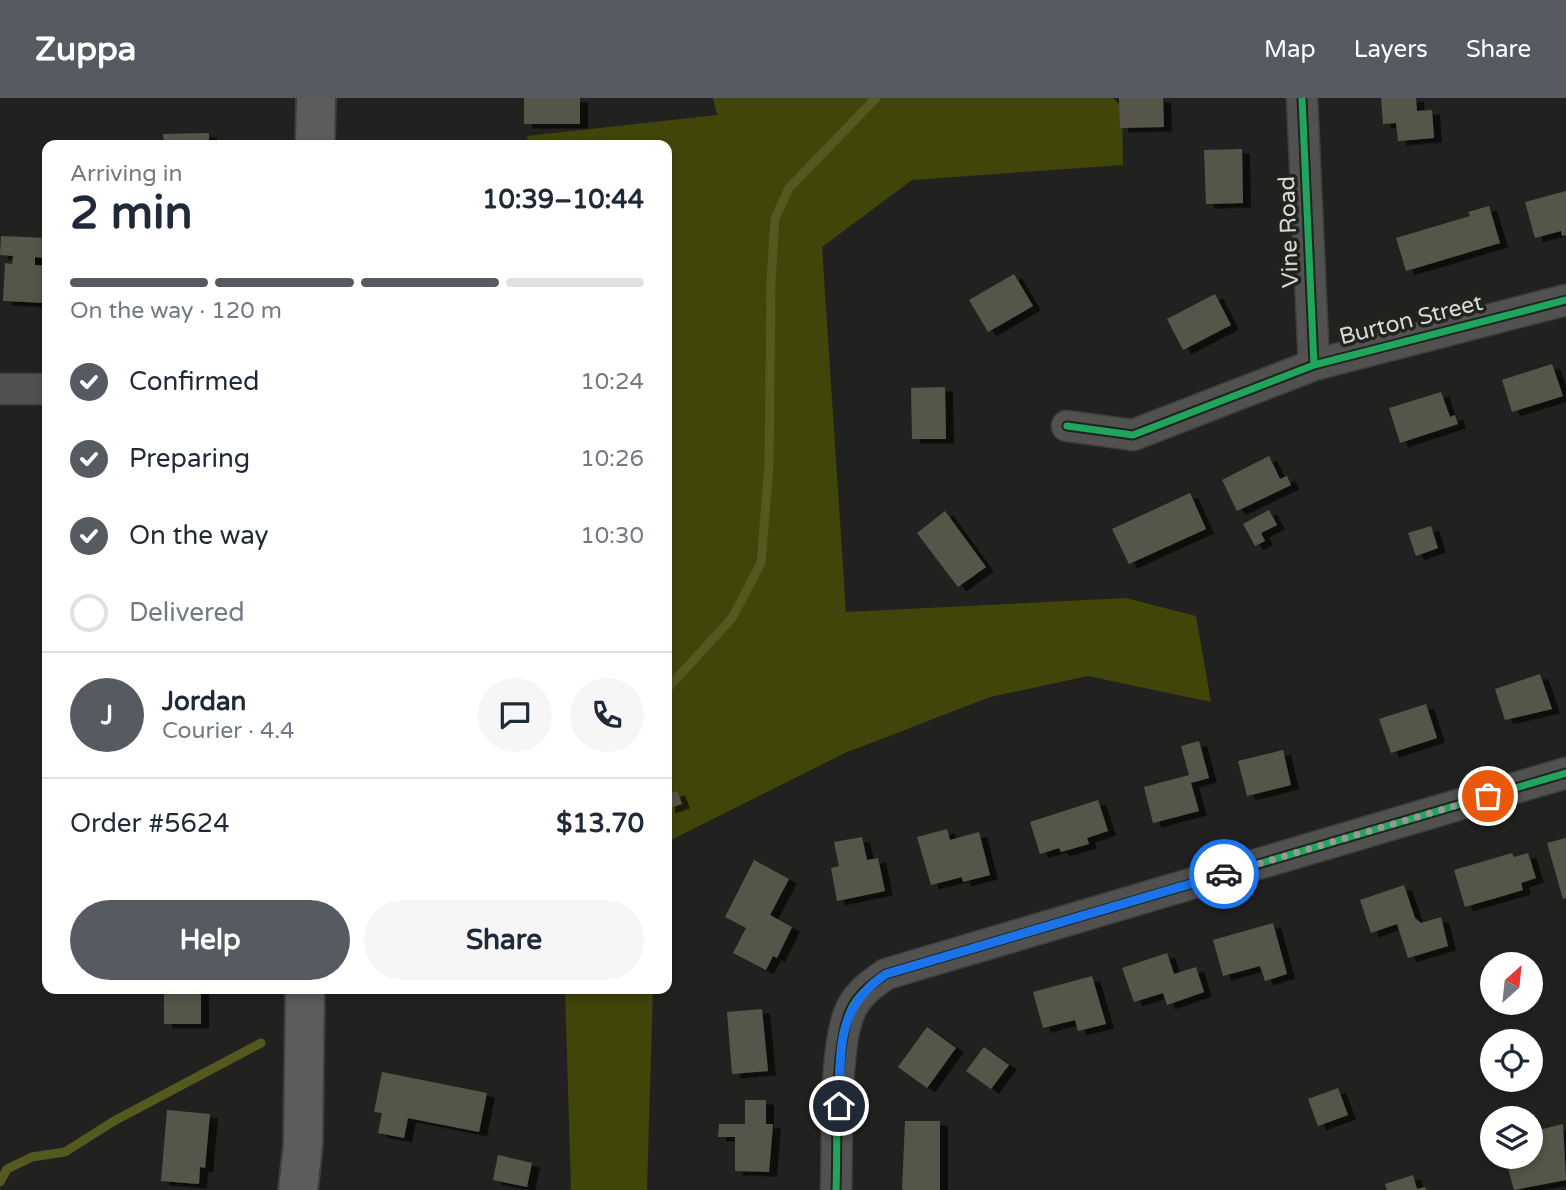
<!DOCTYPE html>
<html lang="en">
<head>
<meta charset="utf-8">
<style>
	:root { --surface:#fff; --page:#f6f6f7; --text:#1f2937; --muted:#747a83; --line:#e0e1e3; --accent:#555b61 }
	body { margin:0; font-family:"Varela Round",sans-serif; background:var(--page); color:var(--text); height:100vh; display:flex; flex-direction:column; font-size:26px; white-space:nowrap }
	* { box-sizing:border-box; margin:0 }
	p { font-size:23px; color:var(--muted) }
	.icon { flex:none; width:38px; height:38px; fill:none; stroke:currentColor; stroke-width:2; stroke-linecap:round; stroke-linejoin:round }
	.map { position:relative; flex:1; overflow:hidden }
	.sheet { position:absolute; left:42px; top:42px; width:630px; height:854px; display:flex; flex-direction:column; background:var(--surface); border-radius:14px; box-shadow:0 4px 10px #0003 }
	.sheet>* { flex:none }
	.needle { width:46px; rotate:27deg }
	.fabs { position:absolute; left:1480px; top:854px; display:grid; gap:14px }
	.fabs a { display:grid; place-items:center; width:63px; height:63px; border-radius:50%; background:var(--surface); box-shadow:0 4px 10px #0003; font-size:35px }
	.pin { position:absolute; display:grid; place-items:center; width:60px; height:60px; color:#fff; margin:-30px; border:4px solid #fff; border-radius:50%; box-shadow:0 2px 7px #0007 }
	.courier { position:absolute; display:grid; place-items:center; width:70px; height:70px; margin:-35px; border:5px solid #1a73e8; border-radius:50%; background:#fff; color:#222; box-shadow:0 2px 9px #0007 }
	.summary em { font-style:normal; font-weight:800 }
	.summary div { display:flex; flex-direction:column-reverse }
	.summary { display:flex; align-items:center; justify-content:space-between; height:119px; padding:0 28px }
	h1 { font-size:46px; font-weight:800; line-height:52px }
	.bar { display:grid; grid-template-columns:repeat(4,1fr); gap:10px 7px; align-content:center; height:84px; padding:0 28px }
	.bar i { height:9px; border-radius:5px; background:var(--line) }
	.bar .current { background:var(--accent) }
	.bar p { grid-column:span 4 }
	.line { display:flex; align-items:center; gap:18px; padding:0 28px; border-top:2px solid var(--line) }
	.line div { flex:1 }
	.round { display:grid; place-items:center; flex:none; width:74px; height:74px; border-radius:37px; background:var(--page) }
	ol { padding:0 28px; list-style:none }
	li { display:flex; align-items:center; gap:21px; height:77px }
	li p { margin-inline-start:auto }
	li .icon { padding:7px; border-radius:50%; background:var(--accent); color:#fff; stroke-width:4 }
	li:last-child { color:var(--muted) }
	li i { width:38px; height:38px; border:4px solid var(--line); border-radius:50% }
	.primary-button { display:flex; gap:14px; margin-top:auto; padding:14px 28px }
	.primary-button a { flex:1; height:80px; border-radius:42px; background:var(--accent); color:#fff; font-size:28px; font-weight:800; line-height:80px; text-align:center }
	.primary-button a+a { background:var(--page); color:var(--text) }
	header { display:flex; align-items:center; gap:42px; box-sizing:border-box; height:98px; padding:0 35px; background:var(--accent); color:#fff }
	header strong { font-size:33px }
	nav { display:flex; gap:38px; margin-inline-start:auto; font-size:24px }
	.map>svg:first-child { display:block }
	.forest { fill:#414509 }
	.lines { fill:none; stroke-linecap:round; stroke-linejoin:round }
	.stream { stroke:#53591f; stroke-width:9 }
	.building { fill:#555749; filter:url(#shadow) }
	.minor-casing { stroke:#3e3e3d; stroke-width:33 }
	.secondary-casing { stroke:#3e3e3d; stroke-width:42 }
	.minor { stroke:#515250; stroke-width:30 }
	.secondary { stroke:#5c5d5a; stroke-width:38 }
	.cycleway-casing { stroke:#22231e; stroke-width:11 }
	.cycleway { stroke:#20a55d; stroke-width:7 }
	.done { stroke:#989895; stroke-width:7; stroke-dasharray:0 12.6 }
	.route { stroke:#1a73e8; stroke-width:9 }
	.labels { text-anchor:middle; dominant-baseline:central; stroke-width:7; stroke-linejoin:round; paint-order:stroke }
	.street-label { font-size:23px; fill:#d8d8d5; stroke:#22231e }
</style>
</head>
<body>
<header>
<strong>Zuppa</strong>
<nav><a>Map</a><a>Layers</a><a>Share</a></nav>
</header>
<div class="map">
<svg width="1566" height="1092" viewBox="0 0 1566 1092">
	<defs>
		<filter id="shadow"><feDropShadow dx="8" dy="4.5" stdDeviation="0" flood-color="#0009"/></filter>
	</defs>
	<rect width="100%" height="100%" fill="#21221f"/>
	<path class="forest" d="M 713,0 L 1113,0 L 1122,9 L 1123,67 L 912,82 L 822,149 L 846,514 L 1126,500 L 1196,518 L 1211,604 L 1088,578 L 990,599 L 845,655 L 667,744 L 667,47 L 529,47 L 527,38 L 717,17 Z
		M 565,891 L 653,891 L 647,1092 L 571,1092 Z"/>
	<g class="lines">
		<path class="stream" d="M 667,591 L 732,520 L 761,465 L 769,367 L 771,183 L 775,120 L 789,90 L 876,0
			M 0,1084 L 7,1071 L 32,1059 L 65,1054 L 114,1023 L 261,945"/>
	</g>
	<path class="building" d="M 524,0 L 580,0 L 580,26 L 524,26 Z
		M 1119,0 L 1163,0 L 1164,29 L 1120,30 Z
		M 1381,0 L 1416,0 L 1417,13 L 1432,12 L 1434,40 L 1398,43 L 1396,25 L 1383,26 Z
		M 209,35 L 209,47 L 164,47 L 163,36 Z
		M 1242,51 L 1243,105 L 1206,106 L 1204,52 Z
		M 1566,93 L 1566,137 L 1562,138 L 1561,133 L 1535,140 L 1525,104 Z
		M 1489,108 L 1500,145 L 1406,173 L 1396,140 L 1470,118 L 1468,114 Z
		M 1,138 L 47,140 L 47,160 L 35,159 L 35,167 L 47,168 L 47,205 L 3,203 L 5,165 L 12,166 L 13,158 L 0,157 Z
		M 1014,176 L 1033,208 L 988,234 L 969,202 Z
		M 1215,196 L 1231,227 L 1183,252 L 1167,221 Z
		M 1552,266 L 1563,298 L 1512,314 L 1502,282 Z
		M 945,289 L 946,341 L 912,341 L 911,290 Z
		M 1441,294 L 1450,319 L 1455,317 L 1458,326 L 1400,345 L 1389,310 Z
		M 1269,358 L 1280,381 L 1287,378 L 1291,387 L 1237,413 L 1222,382 Z
		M 1190,395 L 1206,431 L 1129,466 L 1112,431 Z
		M 1269,412 L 1277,427 L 1261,435 L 1265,443 L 1255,448 L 1243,426 Z
		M 945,413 L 986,469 L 958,489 L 917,435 Z
		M 1431,428 L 1438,450 L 1416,458 L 1408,435 Z
		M 1540,576 L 1552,611 L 1505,622 L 1495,591 Z
		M 1426,606 L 1437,640 L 1391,655 L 1379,621 Z
		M 1199,643 L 1209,680 L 1191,685 L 1199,713 L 1153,725 L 1144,689 L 1189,677 L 1181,648 Z
		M 1283,652 L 1291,687 L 1247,698 L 1238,663 Z
		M 677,693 L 682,706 L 667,711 L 667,696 Z
		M 1098,702 L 1108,733 L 1087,740 L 1089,746 L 1061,754 L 1059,750 L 1040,756 L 1030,724 Z
		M 947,731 L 950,742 L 979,734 L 990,777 L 963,784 L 962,779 L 931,787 L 917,739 Z
		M 862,739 L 867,762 L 878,760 L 885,793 L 837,803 L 831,770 L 839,768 L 834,744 Z
		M 1566,740 L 1566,800 L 1563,801 L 1547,745 Z
		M 1512,755 L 1514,759 L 1528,755 L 1536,780 L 1521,785 L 1523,792 L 1465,809 L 1454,772 Z
		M 754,762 L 789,781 L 770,817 L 792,829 L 777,860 L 773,858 L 766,872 L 733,855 L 746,830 L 725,819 Z
		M 1404,787 L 1415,820 L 1421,825 L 1441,819 L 1448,848 L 1408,860 L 1397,826 L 1371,835 L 1360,802 Z
		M 1273,825 L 1287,876 L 1265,883 L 1260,868 L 1223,878 L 1213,842 Z
		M 1167,855 L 1174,876 L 1196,869 L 1204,894 L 1167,907 L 1163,895 L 1134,904 L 1122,870 Z
		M 1092,878 L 1106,926 L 1078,933 L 1075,922 L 1043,930 L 1033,894 Z
		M 164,891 L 201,891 L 201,926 L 164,926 Z
		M 762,911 L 768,973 L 732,976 L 727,914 Z
		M 927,929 L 956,950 L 927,990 L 898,969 Z
		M 984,949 L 1009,967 L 991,991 L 966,973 Z
		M 382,974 L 487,995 L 479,1034 L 408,1020 L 404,1040 L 378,1035 L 382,1015 L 374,1014 Z
		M 1338,990 L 1348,1017 L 1318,1028 L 1308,1001 Z
		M 745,1002 L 766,1002 L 766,1026 L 773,1026 L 769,1074 L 735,1073 L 735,1039 L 718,1039 L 719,1026 L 745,1026 Z
		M 167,1012 L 210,1016 L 205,1070 L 200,1069 L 199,1086 L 161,1083 Z
		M 905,1023 L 940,1023 L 940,1092 L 902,1092 Z
		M 1563,1026 L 1566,1082 L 1514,1092 L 1505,1060 L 1531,1059 L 1531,1034 Z
		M 498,1057 L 532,1065 L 527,1089 L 493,1082 Z
		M 1413,1077 L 1417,1091 L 1425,1089 L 1426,1092 L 1387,1092 L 1385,1086 Z"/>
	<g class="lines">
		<g class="minor-casing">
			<path id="minor" d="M 1302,0 L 1314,267
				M 0,291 L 47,291
				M 1067,328 L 1133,337 L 1314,267 L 1566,202
				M 836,1092 C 838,1049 833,944 852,909 C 860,894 873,885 886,876 L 1566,675"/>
		</g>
		<g class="secondary-casing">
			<path id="secondary" d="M 315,47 L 316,0
				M 298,1092 L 303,1047 L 305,891"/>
		</g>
		<use href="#minor" class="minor"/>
		<use href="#secondary" class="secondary"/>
		<g class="cycleway-casing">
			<path id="cycleway" d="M 1302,0 L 1314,267
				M 1067,328 L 1133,337 L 1314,267 L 1566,202
				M 836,1092 C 838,1049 833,944 852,909 C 860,894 873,885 886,876 L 1566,675"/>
		</g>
		<use href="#cycleway" class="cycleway"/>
	</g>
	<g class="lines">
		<path class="done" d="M 1224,776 L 1488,698"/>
		<path class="route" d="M 839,1008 C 841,953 835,910 886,876 L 1224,776"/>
	</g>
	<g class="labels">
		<g class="street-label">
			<text transform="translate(1289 134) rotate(-92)">Vine Road</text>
			<text transform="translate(1411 222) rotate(-14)">Burton Street</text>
		</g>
	</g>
</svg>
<div class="fabs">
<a><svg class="needle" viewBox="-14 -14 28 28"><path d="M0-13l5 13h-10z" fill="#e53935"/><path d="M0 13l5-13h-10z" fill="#747a83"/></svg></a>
<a><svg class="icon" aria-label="locate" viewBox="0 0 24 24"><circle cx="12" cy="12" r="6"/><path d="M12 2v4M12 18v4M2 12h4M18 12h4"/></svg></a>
<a><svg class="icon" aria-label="layers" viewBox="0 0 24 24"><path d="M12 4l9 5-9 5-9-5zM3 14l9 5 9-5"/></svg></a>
</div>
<div class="pin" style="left:1488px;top:698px;background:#ea580c"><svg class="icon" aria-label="bag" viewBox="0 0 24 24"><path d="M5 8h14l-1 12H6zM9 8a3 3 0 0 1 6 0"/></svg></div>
<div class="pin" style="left:839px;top:1008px;background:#1f2937"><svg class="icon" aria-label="home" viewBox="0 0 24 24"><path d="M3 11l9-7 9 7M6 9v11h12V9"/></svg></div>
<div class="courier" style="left:1224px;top:776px"><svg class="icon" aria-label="car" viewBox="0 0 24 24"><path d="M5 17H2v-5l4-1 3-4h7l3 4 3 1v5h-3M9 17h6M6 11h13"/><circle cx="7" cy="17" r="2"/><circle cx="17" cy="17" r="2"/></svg></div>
<section class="sheet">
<div class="summary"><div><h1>2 min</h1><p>Arriving in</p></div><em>10:39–10:44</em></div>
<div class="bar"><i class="current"></i><i class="current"></i><i class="current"></i><i></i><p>On the way · 120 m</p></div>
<ol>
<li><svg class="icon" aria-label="check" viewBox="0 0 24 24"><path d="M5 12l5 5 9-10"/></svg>Confirmed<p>10:24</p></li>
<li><svg class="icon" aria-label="check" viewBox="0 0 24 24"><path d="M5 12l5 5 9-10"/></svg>Preparing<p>10:26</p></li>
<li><svg class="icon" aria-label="check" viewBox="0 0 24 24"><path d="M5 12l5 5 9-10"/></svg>On the way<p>10:30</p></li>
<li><i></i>Delivered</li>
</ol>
<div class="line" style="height:126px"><b class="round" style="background:var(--accent);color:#fff">J</b><div><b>Jordan</b><p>Courier · 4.4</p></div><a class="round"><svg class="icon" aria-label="chat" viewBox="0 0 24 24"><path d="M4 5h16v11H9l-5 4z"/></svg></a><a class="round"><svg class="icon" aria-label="phone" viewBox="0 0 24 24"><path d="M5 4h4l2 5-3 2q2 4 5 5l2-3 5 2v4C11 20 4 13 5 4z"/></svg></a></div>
<div class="line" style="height:91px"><div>Order #5624</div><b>$13.70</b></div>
<div class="primary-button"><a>Help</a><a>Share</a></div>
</section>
</div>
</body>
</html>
